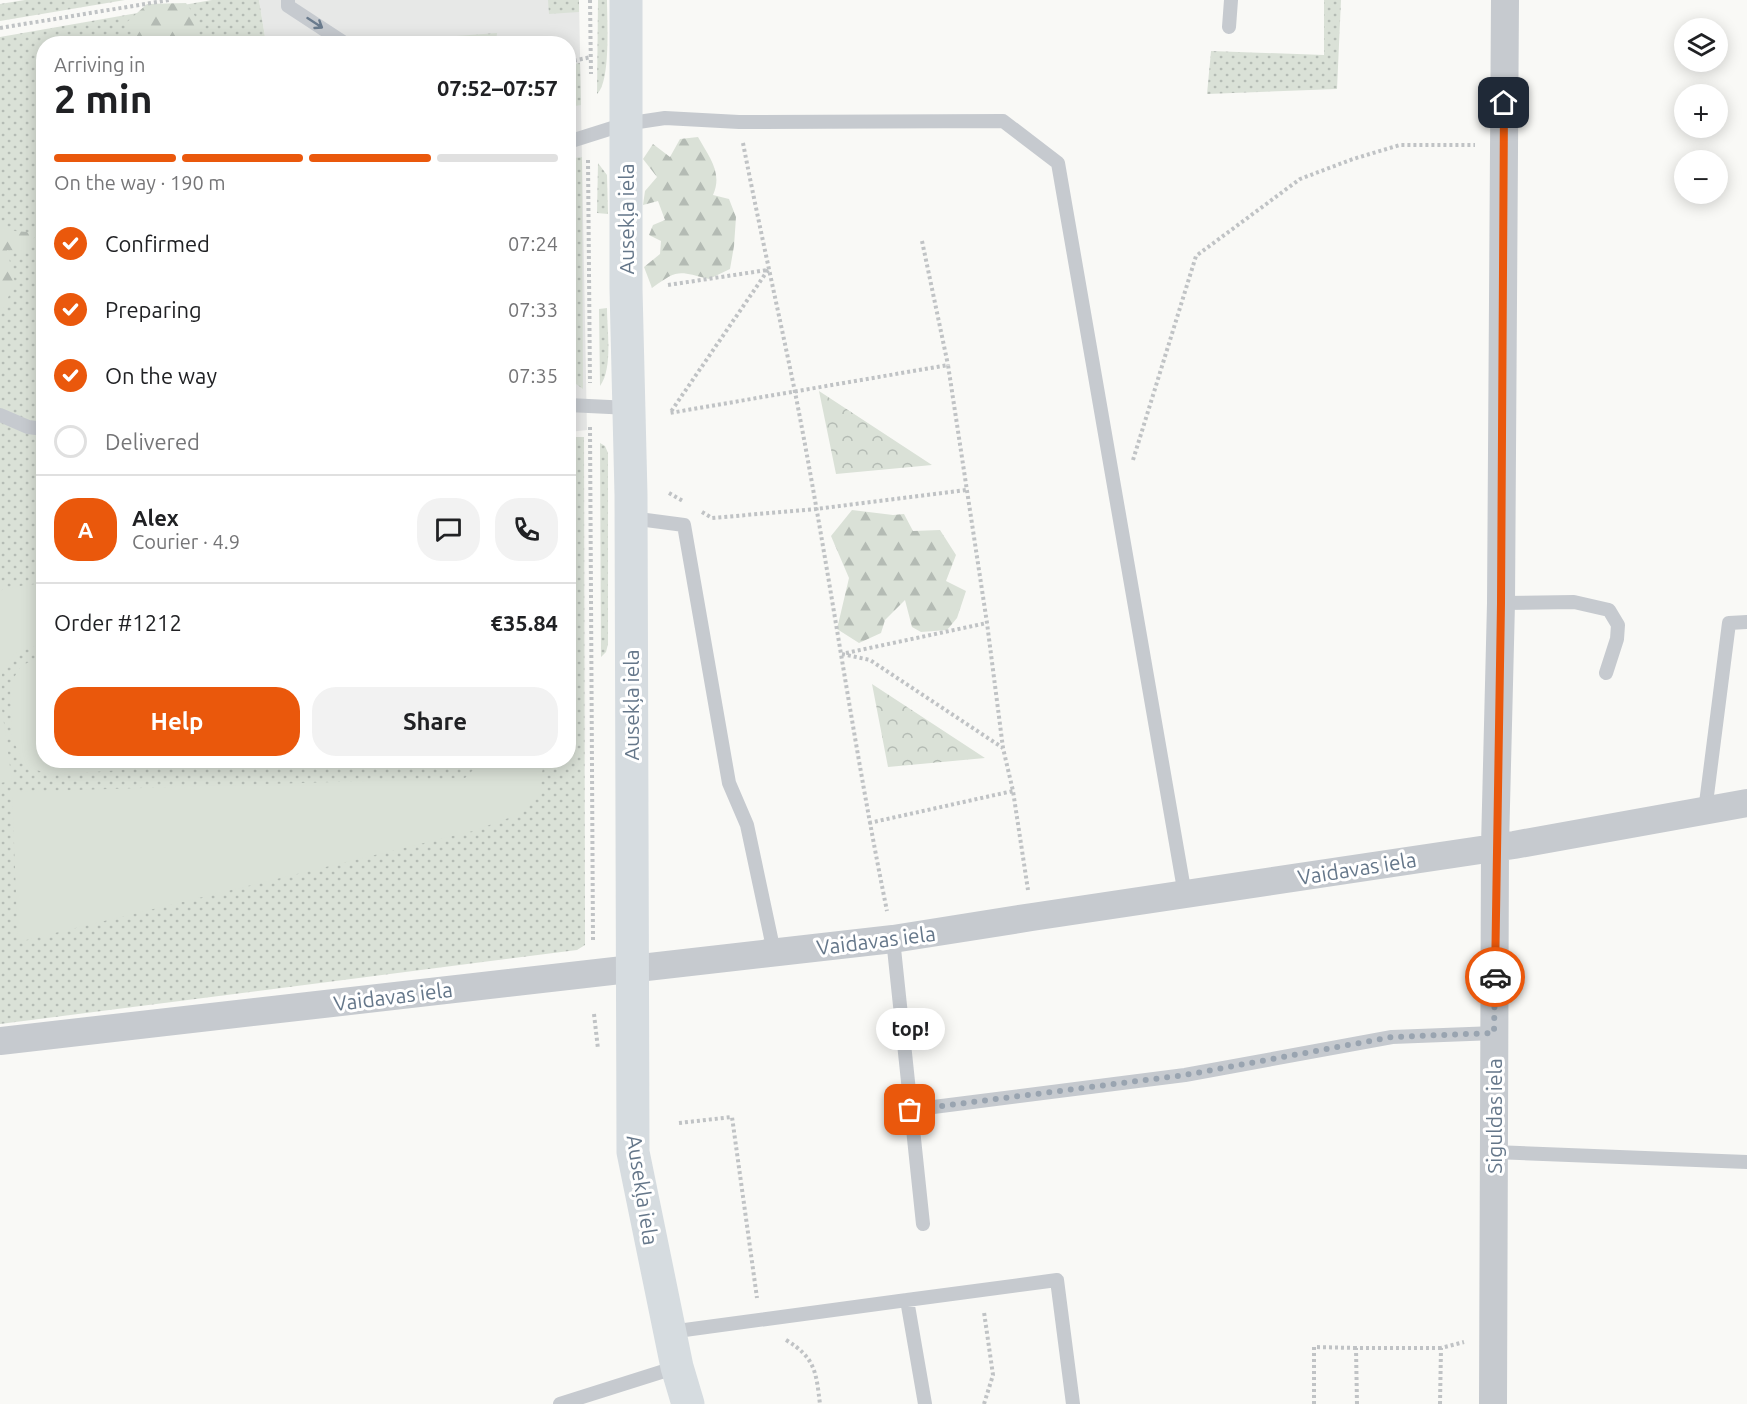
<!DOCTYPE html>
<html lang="en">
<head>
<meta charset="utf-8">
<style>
	:root { --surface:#fff; --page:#f2f2f2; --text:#202124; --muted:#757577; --line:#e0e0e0; --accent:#ea580c }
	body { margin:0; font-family:Ubuntu,sans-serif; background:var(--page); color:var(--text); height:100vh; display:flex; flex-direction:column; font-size:22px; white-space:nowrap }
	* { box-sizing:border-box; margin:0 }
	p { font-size:20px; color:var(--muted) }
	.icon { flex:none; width:33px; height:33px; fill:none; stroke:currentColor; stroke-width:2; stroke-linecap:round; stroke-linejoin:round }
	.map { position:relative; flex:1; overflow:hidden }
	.drawer { position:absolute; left:36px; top:36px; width:540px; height:732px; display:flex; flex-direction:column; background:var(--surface); border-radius:24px; box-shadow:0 3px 15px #0003 }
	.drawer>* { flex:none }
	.tools { position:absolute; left:1674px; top:18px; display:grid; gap:12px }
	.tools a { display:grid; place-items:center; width:54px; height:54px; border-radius:50%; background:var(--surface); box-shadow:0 3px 15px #0003; font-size:30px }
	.pin { position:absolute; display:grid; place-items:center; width:51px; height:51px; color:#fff; margin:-26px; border-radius:12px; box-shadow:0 3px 9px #0006 }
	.courier { position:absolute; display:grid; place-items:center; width:60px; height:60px; margin:-30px; border:4px solid #ea580c; border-radius:50%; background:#fff; color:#222; box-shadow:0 2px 8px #0007 }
	.bubble { position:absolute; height:42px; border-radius:21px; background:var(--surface); box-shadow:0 3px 15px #0003; font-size:20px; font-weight:700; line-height:42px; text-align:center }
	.headline em { font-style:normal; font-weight:700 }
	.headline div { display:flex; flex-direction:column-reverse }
	.headline { display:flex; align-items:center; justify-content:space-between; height:102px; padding:0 18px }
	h1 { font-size:39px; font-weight:700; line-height:45px }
	.bar { display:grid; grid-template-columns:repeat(4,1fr); gap:9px 6px; align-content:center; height:72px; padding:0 18px }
	.bar i { height:8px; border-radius:4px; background:var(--line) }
	.bar .selected { background:var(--accent) }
	.bar p { grid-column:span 4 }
	.line { display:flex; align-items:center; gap:15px; padding:0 18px; border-top:2px solid var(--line) }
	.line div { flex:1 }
	.round { display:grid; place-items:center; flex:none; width:63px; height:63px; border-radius:24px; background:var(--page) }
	ol { padding:0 18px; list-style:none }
	li { display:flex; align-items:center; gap:18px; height:66px }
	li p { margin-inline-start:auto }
	li .icon { padding:6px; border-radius:50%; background:var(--accent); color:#fff; stroke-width:4 }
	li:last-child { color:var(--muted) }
	li i { width:33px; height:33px; border:3px solid var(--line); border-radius:50% }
	.primary-button { display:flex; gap:12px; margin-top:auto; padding:12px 18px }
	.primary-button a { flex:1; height:69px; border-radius:24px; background:var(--accent); color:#fff; font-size:24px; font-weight:700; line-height:69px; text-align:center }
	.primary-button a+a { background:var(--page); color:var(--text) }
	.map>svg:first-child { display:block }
	.built { fill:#e7e8e7 }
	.grass { fill:url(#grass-dots) }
	.forest { fill:url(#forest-firs) }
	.park { fill:url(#park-crowns) }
	.pitch { fill:#dae1d7 }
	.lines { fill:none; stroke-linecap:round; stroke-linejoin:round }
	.path { stroke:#c0c3c5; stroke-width:4; stroke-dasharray:3 3; stroke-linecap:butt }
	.lane { stroke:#c6cacf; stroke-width:14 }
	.street { stroke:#c6cacf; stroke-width:28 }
	.secondary { stroke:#d6dce0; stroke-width:33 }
	.oneway { stroke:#6a7b8d }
	.done { stroke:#99a4b0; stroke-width:6; stroke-dasharray:0 10.8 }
	.route { stroke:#ea580c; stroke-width:8 }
	.labels { text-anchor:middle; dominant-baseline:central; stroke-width:6; stroke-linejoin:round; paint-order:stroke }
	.street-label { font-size:21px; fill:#65778a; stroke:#fff }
</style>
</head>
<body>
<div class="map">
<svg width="1747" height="1404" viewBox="0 0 1747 1404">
	<defs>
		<pattern id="grass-dots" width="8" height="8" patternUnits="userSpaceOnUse" patternTransform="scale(1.5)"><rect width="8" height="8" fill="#dae1d7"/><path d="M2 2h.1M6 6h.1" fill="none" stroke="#b4bbb4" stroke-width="1.8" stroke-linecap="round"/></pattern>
		<pattern id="forest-firs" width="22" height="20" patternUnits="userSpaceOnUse" patternTransform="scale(1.5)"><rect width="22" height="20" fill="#dae1d7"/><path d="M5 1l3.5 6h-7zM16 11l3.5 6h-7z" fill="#b4bbb4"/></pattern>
		<pattern id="park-crowns" width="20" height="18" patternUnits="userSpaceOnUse" patternTransform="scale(1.5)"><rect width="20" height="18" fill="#dae1d7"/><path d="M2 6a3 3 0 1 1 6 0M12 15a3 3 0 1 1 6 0" fill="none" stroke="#b4bbb4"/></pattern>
	</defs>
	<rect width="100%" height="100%" fill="#f9f9f6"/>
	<path class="built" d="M 259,0 L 579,0 L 587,430 L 569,432 L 568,44 L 266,43 Z"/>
	<path class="grass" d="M 25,0 L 125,0 L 0,21 L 0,4 Z
		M 212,0 L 259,0 L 266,43 L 44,44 L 44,760 L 568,760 L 568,437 L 584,437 L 585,945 L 577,950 L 0,1024 L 0,37 Z
		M 548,0 L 579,0 L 579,12 L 549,14 Z
		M 598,0 L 607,0 C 607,20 611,82 597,94 Z
		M 1324,0 L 1341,0 L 1337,89 L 1207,94 L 1211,51 L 1324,55 Z
		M 497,33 L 496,43 L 435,43 L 429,38 Z
		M 580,63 L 581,105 L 569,107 L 569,65 Z
		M 582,157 L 583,389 L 572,381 L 568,370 L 569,165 L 574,158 Z
		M 598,163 L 607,175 L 608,214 L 597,213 Z
		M 607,308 C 607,330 613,369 600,386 L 599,309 Z
		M 600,443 L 605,446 L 608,453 L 608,644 L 606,652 L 601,657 Z"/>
	<path class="forest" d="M 186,3 L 199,22 L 198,43 L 140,43 L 140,40 L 127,22 L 147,4 Z
		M 698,137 C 709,157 723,173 713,195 L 729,199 L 736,217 L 734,246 L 730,269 L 709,279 C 678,271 678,269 652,288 L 644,267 L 660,254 L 661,241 L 649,235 L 653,225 L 665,220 L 658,201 L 643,205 L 645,191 L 657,177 L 643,159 L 653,144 L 670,157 L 680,139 Z
		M 0,225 L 15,231 L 38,233 L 24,251 L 7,250 L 15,283 L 3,308 L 0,309 Z
		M 852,510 L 893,515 L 904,514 L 913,531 L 940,530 L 956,555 L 946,581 L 966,591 L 957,618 L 947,630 L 921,632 L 912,627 L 905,600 L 885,620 L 881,633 L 859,643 L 837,629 L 849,578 L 831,536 Z"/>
	<path class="park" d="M 819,391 L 932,465 L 836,474 Z
		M 872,684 L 985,758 L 888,767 Z"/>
	<path class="pitch" d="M 43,583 L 43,643 L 14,654 L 2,671 L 1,702 L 12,781 L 0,783 L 0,591 L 5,588 Z
		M 43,655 L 44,760 L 247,761 L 51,775 L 25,766 L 12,738 L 10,684 L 21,666 Z
		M 474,761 L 544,761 L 539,791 L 514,816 L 473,831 L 18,942 L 12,792 L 465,778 L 474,769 Z"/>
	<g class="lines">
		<path class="path" d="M 590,0 L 591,74
			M 0,28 L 169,0
			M 568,62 L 591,57
			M 743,143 C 759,226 778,309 795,392 C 829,565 852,739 887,911
			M 588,160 L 590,383
			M 922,241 L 948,365
			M 768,270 L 670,413 L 948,365 L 987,623 L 1003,748 L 1013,791 L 1028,890
			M 668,285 L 767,270
			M 590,427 L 593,940
			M 1133,460 L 1196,256 L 1300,179 L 1353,159 L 1400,145 L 1475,145
			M 669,493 L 683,501
			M 702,512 L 712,518 L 816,509 L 966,490
			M 846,653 L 987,623
			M 842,654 L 870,660 L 1003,748
			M 869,823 L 1013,791
			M 594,1014 L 598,1049
			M 679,1123 L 732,1117 L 757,1298
			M 786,1340 C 816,1358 816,1373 820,1404
			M 984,1404 L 993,1375 L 984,1312
			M 1314,1404 L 1314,1347 L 1356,1348
			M 1357,1404 L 1356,1348 L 1441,1348
			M 1440,1404 L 1441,1348 L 1464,1342"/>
		<path class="lane" d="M 288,0 L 288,6 L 346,44
			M 1229,27 L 1231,0
			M 568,142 L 625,124 L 665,118 L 739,122 L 1003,121 L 1058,163 L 1185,895
			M 568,405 L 630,408
			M 0,415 L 28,427 L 44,429
			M 631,518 L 684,525 L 729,783 L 747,825 L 774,952
			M 1501,603 L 1574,602 L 1609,610 L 1618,625 L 1617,639 L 1606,673
			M 1705,811 L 1729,623 L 1747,622
			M 893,939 L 923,1224
			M 910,1110 L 1185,1075 L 1392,1037 L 1495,1033
			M 1494,1152 L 1747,1162
			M 670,1332 L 907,1300
			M 560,1404 L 677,1367
			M 925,1404 L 907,1300 L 1057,1280 L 1073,1404"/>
		<path class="street" d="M 0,1041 L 893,939 L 1032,917 L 1514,845 L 1747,803
			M 1493,1404 L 1495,846 L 1501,603 L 1505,0"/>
		<path class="secondary" d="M 626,0 L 626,289 L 631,495 L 633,1152 L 677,1367 L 688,1404"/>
	</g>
	<defs><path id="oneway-shaft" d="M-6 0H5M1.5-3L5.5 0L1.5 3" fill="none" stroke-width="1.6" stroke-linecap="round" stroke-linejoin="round" transform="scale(1.5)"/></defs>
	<use class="oneway" href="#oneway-shaft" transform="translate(315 23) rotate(33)"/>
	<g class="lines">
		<path class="done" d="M 910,1110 L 1185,1075 L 1392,1037 L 1494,1033 L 1495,977"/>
		<path class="route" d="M 1495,977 L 1501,603 L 1504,103"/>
	</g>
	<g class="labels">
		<g class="street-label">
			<text transform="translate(626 219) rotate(-90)">Ausekļa iela</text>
			<text transform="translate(631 705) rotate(-90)">Ausekļa iela</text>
			<text transform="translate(1357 868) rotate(-9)">Vaidavas iela</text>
			<text transform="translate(876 940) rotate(-7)">Vaidavas iela</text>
			<text transform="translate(393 996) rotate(-7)">Vaidavas iela</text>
			<text transform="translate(1494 1116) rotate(-90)">Siguldas iela</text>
			<text transform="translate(643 1190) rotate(81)">Ausekļa iela</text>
		</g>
	</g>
</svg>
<div class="tools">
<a><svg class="icon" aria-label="layers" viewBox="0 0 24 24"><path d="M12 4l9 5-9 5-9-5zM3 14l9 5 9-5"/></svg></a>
<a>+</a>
<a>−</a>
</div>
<div class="pin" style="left:910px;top:1110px;background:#ea580c"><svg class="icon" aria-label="bag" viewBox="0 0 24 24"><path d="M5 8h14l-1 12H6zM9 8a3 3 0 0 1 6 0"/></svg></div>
<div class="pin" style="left:1504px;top:103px;background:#1f2937"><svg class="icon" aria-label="home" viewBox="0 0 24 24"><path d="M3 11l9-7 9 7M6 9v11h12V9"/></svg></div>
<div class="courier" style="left:1495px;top:977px"><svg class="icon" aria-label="car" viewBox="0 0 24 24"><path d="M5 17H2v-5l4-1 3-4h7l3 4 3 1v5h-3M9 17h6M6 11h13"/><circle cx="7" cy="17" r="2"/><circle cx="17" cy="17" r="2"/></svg></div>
<div class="bubble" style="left:876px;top:1008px;width:69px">top!</div>
<section class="drawer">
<div class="headline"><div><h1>2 min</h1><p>Arriving in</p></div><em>07:52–07:57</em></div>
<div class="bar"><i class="selected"></i><i class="selected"></i><i class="selected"></i><i></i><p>On the way · 190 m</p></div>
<ol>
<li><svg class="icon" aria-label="check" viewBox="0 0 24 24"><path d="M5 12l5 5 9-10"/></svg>Confirmed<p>07:24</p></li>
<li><svg class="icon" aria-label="check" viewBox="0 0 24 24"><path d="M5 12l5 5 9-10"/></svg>Preparing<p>07:33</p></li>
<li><svg class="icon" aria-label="check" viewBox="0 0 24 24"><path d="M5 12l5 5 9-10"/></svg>On the way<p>07:35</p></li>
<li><i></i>Delivered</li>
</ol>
<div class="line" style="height:108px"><b class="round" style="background:var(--accent);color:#fff">A</b><div><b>Alex</b><p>Courier · 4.9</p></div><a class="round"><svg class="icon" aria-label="chat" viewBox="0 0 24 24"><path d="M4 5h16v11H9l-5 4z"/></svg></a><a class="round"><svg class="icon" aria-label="phone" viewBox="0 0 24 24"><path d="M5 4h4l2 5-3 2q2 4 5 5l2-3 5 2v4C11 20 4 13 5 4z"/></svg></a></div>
<div class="line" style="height:78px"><div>Order #1212</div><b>€35.84</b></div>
<div class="primary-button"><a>Help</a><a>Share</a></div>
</section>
</div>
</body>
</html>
